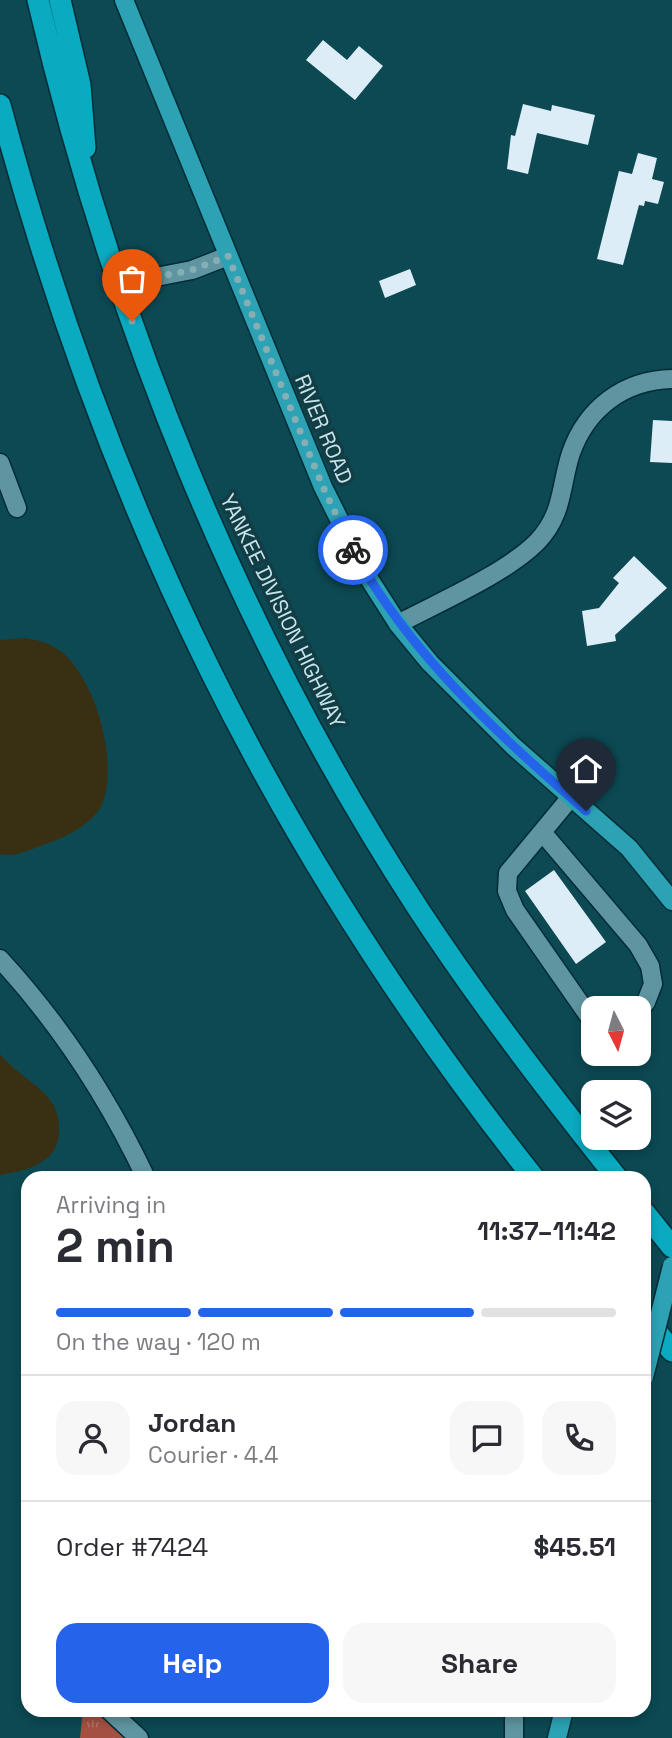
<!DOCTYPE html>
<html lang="en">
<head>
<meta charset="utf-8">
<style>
	:root { --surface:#fff; --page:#f7f7f7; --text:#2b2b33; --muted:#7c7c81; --line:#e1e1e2; --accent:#2563eb }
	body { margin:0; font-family:"Space Grotesk",sans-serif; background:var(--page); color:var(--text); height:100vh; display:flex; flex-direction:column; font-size:26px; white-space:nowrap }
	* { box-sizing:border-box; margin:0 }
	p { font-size:23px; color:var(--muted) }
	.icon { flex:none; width:38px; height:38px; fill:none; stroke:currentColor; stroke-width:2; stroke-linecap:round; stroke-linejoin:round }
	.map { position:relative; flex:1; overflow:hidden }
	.sheet { position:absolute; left:21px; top:1171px; width:630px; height:546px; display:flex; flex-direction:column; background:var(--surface); border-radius:21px; box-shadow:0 4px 10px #0003 }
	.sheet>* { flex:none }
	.needle { width:46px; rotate:174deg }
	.controls { position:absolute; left:581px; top:996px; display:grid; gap:14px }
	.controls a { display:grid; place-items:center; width:70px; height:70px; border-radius:14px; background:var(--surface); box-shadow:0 4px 10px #0003; font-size:35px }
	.pin { position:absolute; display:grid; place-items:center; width:60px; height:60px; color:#fff; margin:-72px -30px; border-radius:50% 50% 50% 0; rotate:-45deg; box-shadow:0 0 7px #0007 }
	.pin .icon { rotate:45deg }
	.courier { position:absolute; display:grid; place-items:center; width:70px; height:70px; margin:-35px; border:5px solid #2563eb; border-radius:50%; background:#fff; color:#222; box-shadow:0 2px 9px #0007 }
	.head em { font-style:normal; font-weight:700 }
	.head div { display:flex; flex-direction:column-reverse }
	.head { display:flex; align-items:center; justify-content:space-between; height:119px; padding:0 35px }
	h1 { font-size:46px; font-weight:700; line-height:52px }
	.bar { display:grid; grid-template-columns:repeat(4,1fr); gap:10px 7px; align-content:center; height:84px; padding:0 35px }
	.bar i { height:9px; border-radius:5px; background:var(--line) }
	.bar .selected { background:var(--accent) }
	.bar p { grid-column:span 4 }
	.line { display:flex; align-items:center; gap:18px; padding:0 35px; border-top:2px solid var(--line) }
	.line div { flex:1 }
	.round { display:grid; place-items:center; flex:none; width:74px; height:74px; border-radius:21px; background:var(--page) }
	.cta { display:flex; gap:14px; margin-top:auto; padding:14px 35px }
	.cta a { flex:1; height:80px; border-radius:21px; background:var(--accent); color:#fff; font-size:28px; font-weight:700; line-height:80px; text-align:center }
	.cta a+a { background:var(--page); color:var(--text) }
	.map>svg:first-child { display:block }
	.park { fill:url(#park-tufts) }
	.water { fill:#393013 }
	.building { fill:#dcedf7 }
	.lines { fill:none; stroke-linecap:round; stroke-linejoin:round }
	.minor-casing { stroke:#002d35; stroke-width:21 }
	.major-casing { stroke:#002d35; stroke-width:21 }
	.highway-casing { stroke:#002d35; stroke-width:24 }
	.minor { stroke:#5e95a0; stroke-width:18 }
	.major { stroke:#2ca2b4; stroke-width:18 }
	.highway { stroke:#0aaac1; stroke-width:21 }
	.major-bridge-casing { stroke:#002d35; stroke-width:21; stroke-linecap:butt }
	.major-bridge { stroke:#2ca2b4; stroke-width:18 }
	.done { stroke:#86aeb5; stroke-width:7; stroke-dasharray:0 12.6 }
	.route { stroke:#2563eb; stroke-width:9 }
	.labels { text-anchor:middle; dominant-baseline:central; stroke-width:7; stroke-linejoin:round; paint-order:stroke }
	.street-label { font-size:21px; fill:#c8e4ea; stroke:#123d45 }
</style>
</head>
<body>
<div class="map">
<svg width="672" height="1738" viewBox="0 0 672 1738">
	<defs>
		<pattern id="park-tufts" width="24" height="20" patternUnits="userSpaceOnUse" patternTransform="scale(1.75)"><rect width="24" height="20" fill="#a35041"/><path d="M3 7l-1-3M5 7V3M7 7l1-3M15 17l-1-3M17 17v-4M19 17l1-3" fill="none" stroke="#b27166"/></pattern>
	</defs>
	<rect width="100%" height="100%" fill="#0c4953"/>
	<path class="park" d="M 83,1710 L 109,1710 L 139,1738 L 80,1738 Z"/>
	<path class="water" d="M 24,638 C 38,640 51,643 63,653 C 96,682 118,760 103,802 C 96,822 65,838 46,844 C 30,849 17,858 0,854 L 0,640 Z
		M 0,1054 C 13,1070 31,1080 45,1094 C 54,1103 59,1114 59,1127 C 61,1162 30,1170 0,1175 Z"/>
	<path class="building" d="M 323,40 L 347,60 L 359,46 L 383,66 L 355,100 L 306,60 Z
		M 523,104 L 551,111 L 552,105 L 595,115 L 588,145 L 537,133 L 528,174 L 507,169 L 511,135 L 515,136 Z
		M 638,153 L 657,158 L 652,179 L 664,182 L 658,204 L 645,201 L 644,206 L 639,205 L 623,265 L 597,259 L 619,171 L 632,174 Z
		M 410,269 L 416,285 L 385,298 L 379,281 Z
		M 653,420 L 672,421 L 672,463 L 650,462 Z
		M 634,556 L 667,588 L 615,635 L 616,641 L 587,646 L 582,611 L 599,608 L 619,583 L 613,578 Z
		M 554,870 L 606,942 L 576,964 L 525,891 Z"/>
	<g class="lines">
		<g class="minor-casing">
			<path id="minor" d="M 120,284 L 192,270 L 228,256
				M 0,463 L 17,508
				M 398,624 C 439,602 505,574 537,542 C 564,514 560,486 571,453 C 587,408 624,380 672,379
				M 571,797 L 508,873 L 507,891 L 515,910 L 593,1022
				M 542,832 L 638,945 L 650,966 L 653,984 L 646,1002 L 639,1010
				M 0,959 C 60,1024 108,1098 146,1178
				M 109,1710 L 139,1738
				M 514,1710 L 514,1738"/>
		</g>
		<g class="major-casing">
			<path id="major" d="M 124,0 L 323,487 L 368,577 L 398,624 L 430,663 L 513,746 L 629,848 L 672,901
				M 557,1738 L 564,1710"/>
		</g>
		<g class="highway-casing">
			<path id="highway" d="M 38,0 C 113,321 239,634 419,910 C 480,1003 548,1091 617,1178
				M 60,0 L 80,85 L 85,148
				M 0,105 C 107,507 275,852 534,1178
				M 644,1212 L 672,1247
				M 644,1316 L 672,1351"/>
		</g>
		<use href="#minor" class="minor"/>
		<use href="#major" class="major"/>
		<use href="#highway" class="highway"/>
		<g class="major-bridge-casing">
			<path id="major-bridge" d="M 644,1377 L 672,1266"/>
		</g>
		<use href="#major-bridge" class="major-bridge"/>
	</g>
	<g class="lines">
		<path class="done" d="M 132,321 L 120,284 L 192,270 L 228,256 L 323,487 L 353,550"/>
		<path class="route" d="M 353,550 C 410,655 497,733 586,811"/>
	</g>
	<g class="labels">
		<g class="street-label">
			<text transform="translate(324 429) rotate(67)">RIVER ROAD</text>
			<text transform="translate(283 611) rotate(64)">YANKEE DIVISION HIGHWAY</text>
		</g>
	</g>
</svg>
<div class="controls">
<a><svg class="needle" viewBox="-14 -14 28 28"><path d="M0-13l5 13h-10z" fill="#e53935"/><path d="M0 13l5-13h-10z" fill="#7c7c81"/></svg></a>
<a><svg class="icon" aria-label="layers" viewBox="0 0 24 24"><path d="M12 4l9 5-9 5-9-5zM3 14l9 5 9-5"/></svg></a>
</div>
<div class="pin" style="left:132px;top:321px;background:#ea580c"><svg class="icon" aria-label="bag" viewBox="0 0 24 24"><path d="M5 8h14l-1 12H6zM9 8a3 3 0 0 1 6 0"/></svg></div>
<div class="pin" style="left:586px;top:811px;background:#1f2937"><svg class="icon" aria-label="home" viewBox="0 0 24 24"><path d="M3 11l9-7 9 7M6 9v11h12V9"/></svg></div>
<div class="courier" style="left:353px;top:550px"><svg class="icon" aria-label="bike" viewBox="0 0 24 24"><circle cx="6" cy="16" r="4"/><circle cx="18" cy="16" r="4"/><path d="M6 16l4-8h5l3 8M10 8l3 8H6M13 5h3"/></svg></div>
<section class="sheet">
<div class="head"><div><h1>2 min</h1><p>Arriving in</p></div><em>11:37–11:42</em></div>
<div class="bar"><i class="selected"></i><i class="selected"></i><i class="selected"></i><i></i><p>On the way · 120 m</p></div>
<div class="line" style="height:126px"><a class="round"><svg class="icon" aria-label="person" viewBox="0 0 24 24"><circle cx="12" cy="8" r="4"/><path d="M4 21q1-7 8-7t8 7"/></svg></a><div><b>Jordan</b><p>Courier · 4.4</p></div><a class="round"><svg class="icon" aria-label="chat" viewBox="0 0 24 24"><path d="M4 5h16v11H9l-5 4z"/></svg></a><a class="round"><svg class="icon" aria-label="phone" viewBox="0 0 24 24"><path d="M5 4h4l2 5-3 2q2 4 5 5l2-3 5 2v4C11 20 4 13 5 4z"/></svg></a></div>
<div class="line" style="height:91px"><div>Order #7424</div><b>$45.51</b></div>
<div class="cta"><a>Help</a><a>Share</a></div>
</section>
</div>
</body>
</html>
